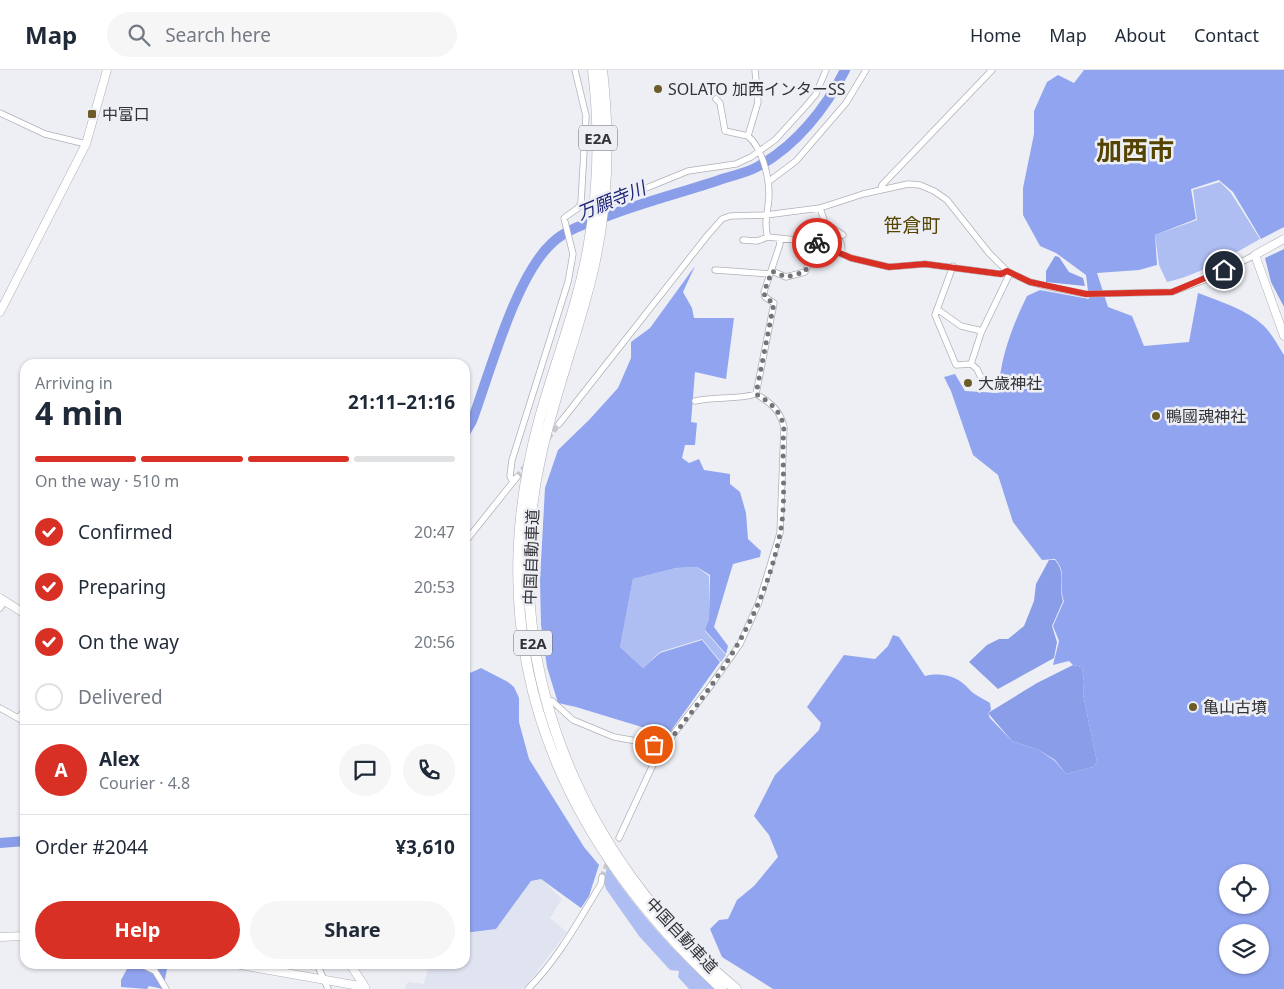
<!DOCTYPE html>
<html lang="en">
<head>
<meta charset="utf-8">
<style>
	:root { --surface:#fff; --page:#f6f6f7; --text:#1f2937; --muted:#747a83; --line:#e0e1e3; --accent:#d93025 }
	body { margin:0; font-family:"Noto Sans","Noto Sans JP",sans-serif; background:var(--page); color:var(--text); height:100vh; display:flex; flex-direction:column; font-size:19px; white-space:nowrap }
	* { box-sizing:border-box; margin:0 }
	p { font-size:16px; color:var(--muted) }
	.icon { flex:none; width:28px; height:28px; fill:none; stroke:currentColor; stroke-width:2; stroke-linecap:round; stroke-linejoin:round }
	.map { position:relative; flex:1; overflow:hidden }
	.drawer { position:absolute; left:20px; top:289px; width:450px; height:610px; display:flex; flex-direction:column; background:var(--surface); border-radius:15px; box-shadow:0 1px 4px #0004 }
	.drawer>* { flex:none }
	.buttons { position:absolute; left:1219px; top:794px; display:grid; gap:10px }
	.buttons a { display:grid; place-items:center; width:50px; height:50px; border-radius:50%; background:var(--surface); box-shadow:0 1px 4px #0004; font-size:25px }
	.pin { position:absolute; display:grid; place-items:center; width:42px; height:42px; color:#fff; margin:-21px; border:2px solid #fff; border-radius:50%; box-shadow:0 1px 5px #0007 }
	.courier { position:absolute; display:grid; place-items:center; width:50px; height:50px; margin:-25px; border:4px solid #d93025; border-radius:50%; background:#fff; color:#222; box-shadow:0 1px 6px #0007 }
	.head em { font-style:normal; font-weight:700 }
	.head div { display:flex; flex-direction:column-reverse }
	.head { display:flex; align-items:center; justify-content:space-between; height:85px; padding:0 15px }
	h1 { font-size:32px; font-weight:700; line-height:38px }
	.bar { display:grid; grid-template-columns:repeat(4,1fr); gap:8px 5px; align-content:center; height:60px; padding:0 15px }
	.bar i { height:6px; border-radius:4px; background:var(--line) }
	.bar .current { background:var(--accent) }
	.bar p { grid-column:span 4 }
	.line { display:flex; align-items:center; gap:12px; padding:0 15px; border-top:1px solid var(--line) }
	.line div { flex:1 }
	.round { display:grid; place-items:center; flex:none; width:52px; height:52px; border-radius:26px; background:var(--page) }
	ol { padding:0 15px; list-style:none }
	li { display:flex; align-items:center; gap:15px; height:55px }
	li p { margin-inline-start:auto }
	li .icon { padding:5px; border-radius:50%; background:var(--accent); color:#fff; stroke-width:4 }
	li:last-child { color:var(--muted) }
	li i { width:28px; height:28px; border:2px solid var(--line); border-radius:50% }
	.primary-button { display:flex; gap:10px; margin-top:auto; padding:10px 15px }
	.primary-button a { flex:1; height:58px; border-radius:30px; background:var(--accent); color:#fff; font-size:20px; font-weight:700; line-height:58px; text-align:center }
	.primary-button a+a { background:var(--page); color:var(--text) }
	header { display:flex; align-items:center; gap:30px; box-sizing:border-box; height:70px; padding:0 25px; background:var(--surface); border-bottom:1px solid var(--line) }
	header strong { font-size:24px }
	nav { display:flex; gap:28px; margin-inline-start:auto; font-size:18px }
	.search { width:350px; height:45px; background:var(--page); display:flex; align-items:center; gap:12px; box-sizing:border-box; padding:0 18px; border-radius:28px; color:var(--muted); font-size:19px }
	.map>svg:first-child { display:block }
	.built { fill:#e0e4f1 }
	.green { fill:#aebdf2 }
	.forest { fill:#91a4ef; fill-rule:evenodd }
	.water { fill:#8a9de8 }
	.lines { fill:none; stroke-linecap:round; stroke-linejoin:round }
	.river { stroke:#8a9de8; stroke-width:10 }
	.street-tunnel { stroke:#c8c9cf; stroke-width:5.5; stroke-dasharray:5.5 3; stroke-linecap:butt }
	.street-casing { stroke:#afb1b7; stroke-width:7 }
	.secondary-casing { stroke:#afb1b7; stroke-width:9 }
	.highway-casing { stroke:#afb1b7; stroke-width:11 }
	.street { stroke:#fff; stroke-width:5.5 }
	.secondary { stroke:#fff; stroke-width:8 }
	.highway { stroke:#fff; stroke-width:10 }
	.done { stroke:#747579; stroke-width:5; stroke-dasharray:0 9 }
	.route { stroke:#d93025; stroke-width:6 }
	.poi-dot { fill:#6c5c29; stroke:#edeff5; stroke-width:2 }
	.labels { text-anchor:middle; dominant-baseline:central; stroke-width:5; stroke-linejoin:round; paint-order:stroke }
	.shield { fill:#edeff5; stroke:#6b6b6f; stroke-width:1 }
	.shield-label { font-size:15px; font-weight:bold; fill:#333336 }
	.poi-label { font-size:16px; fill:#333336; stroke:#edeff5; text-anchor:start }
	.street-label { font-size:16px; fill:#333336; stroke:#edeff5 }
	.water-label { font-size:18px; font-style:italic; fill:#1f257a; stroke:#edeff5 }
	.quarter-label { font-size:19px; fill:#554401; stroke:#edeff5 }
	.town-label { font-size:26px; font-weight:bold; fill:#554401; stroke:#edeff5 }
</style>
</head>
<body>
<header>
<strong>Map</strong>
<div class="search"><svg class="icon" aria-label="search" viewBox="0 0 24 24"><circle cx="10" cy="10" r="6"/><path d="M15 15l6 6"/></svg>Search here</div>
<nav><a>Home</a><a>Map</a><a>About</a><a>Contact</a></nav>
</header>
<div class="map">
<svg width="1284" height="919" viewBox="0 0 1284 919">
	<rect width="100%" height="100%" fill="#edeff5"/>
	<path class="built" d="M 541,809 L 562,829 L 550,848 L 567,862 L 527,915 L 521,919 L 406,919 L 405,917 L 408,912 L 424,914 L 429,894 L 465,894 L 465,864 L 496,859 L 531,811 Z"/>
	<path class="green" d="M 1220,112 L 1231,123 L 1260,169 C 1231,185 1200,205 1167,212 L 1159,195 L 1155,165 L 1197,150 L 1193,120 Z
		M 697,497 L 709,506 L 709,549 L 705,561 L 726,585 L 721,592 L 702,569 L 660,582 L 643,598 L 620,577 L 633,509 L 676,498 Z
		M 607,796 C 637,841 675,883 715,919 L 689,919 L 678,907 L 679,901 L 670,900 L 639,866 L 606,819 L 604,812 Z"/>
	<path class="forest" d="M 1084,0 L 1284,0 L 1284,157 L 1261,169 L 1233,122 L 1219,110 L 1191,119 L 1196,149 L 1155,165 L 1157,195 L 1139,200 L 1097,203 L 1108,237 L 1132,246 L 1144,276 L 1189,272 L 1198,223 C 1221,232 1246,239 1264,256 C 1272,264 1278,276 1284,285 L 1284,919 L 773,919 L 722,887 L 710,859 L 719,850 L 728,849 L 737,830 L 754,816 L 778,787 L 769,765 L 754,746 L 775,705 L 819,660 L 821,653 L 807,637 L 844,585 L 875,589 L 888,576 L 893,565 L 899,567 L 925,606 C 943,602 957,606 969,619 C 974,625 984,629 990,633 L 991,640 L 988,643 L 990,648 L 1012,671 L 1039,680 L 1055,691 L 1066,704 L 1093,697 L 1097,692 L 1083,624 L 1084,612 L 1082,597 L 1073,595 L 1069,591 L 1053,595 L 1059,571 L 1053,556 L 1064,531 C 1058,516 1068,503 1055,489 L 1042,490 L 1013,452 L 998,405 L 973,385 L 951,321 L 944,307 L 955,304 L 965,321 L 998,323 C 1001,286 1011,259 1027,226 L 1040,220 L 1089,229 L 1086,205 L 1056,183 L 1040,176 L 1023,145 L 1023,118 L 1034,64 L 1034,41 L 1047,12 L 1058,5 L 1074,13 ZM 1228,802 L 1260,802 L 1260,835 L 1228,835 ZM 1228,862 L 1260,862 L 1260,895 L 1228,895 Z
		M 695,196 L 683,222 L 692,238 L 694,248 L 734,248 L 726,309 L 695,302 L 691,352 L 697,353 L 695,375 L 685,375 L 682,388 L 689,393 L 699,389 L 704,400 L 730,404 L 730,414 L 740,422 L 746,443 L 748,469 L 761,481 L 760,487 L 733,494 L 714,557 L 728,576 L 726,584 L 705,560 L 709,549 L 710,505 L 697,497 L 676,498 L 633,509 L 620,577 L 643,598 L 660,583 L 702,570 L 720,592 L 668,665 L 576,637 L 558,633 L 547,597 L 541,555 L 540,510 L 545,418 L 558,380 L 589,350 L 618,318 L 631,288 L 631,272 L 650,258 Z
		M 481,598 L 508,612 L 514,617 L 519,628 L 519,652 L 529,689 L 584,777 L 599,795 L 589,826 L 581,838 L 541,809 L 531,811 L 496,859 L 465,863 L 465,610 L 470,603 Z
		M 118,894 L 168,894 L 163,919 L 149,916 L 147,919 L 121,917 L 121,910 L 127,899 Z"/>
	<path class="water" d="M 1284,179 L 1284,237 L 1271,212 L 1265,188 Z
		M 1055,186 L 1059,187 L 1069,202 L 1083,208 L 1085,216 L 1046,212 L 1046,201 Z
		M 1049,490 L 1055,490 C 1067,504 1058,516 1063,531 L 1052,556 L 1057,572 L 1054,588 L 998,619 L 969,592 L 987,575 L 999,569 L 1008,569 L 1024,556 L 1034,531 L 1036,514 Z
		M 1073,595 L 1082,597 L 1084,612 L 1083,624 L 1097,692 L 1093,697 L 1066,704 L 1055,690 L 1039,680 L 1012,671 L 988,643 L 1037,613 Z"/>
	<g class="lines">
		<path class="river" d="M 465,363 L 472,351 C 490,303 515,207 552,173 C 567,158 594,151 613,144 C 650,130 688,121 725,108 C 736,105 748,102 757,97 C 796,76 826,38 845,0
			M 0,773 L 25,771"/>
		<path class="street-tunnel" d="M 548,368 L 559,354
			M 517,407 L 528,393
			M 602,807 L 610,788"/>
		<g class="street-casing">
			<path id="street" d="M 716,29 L 720,33 L 725,61 L 748,66 C 762,78 769,106 769,124 C 769,139 763,153 768,167 L 816,172 L 851,188 L 889,197 L 925,194 L 1001,204 L 1007,201
				M 0,43 L 45,64 L 86,74
				M 748,66 L 758,32 L 755,0
				M 768,112 L 796,91 L 846,33 L 866,0
				M 881,120 L 882,115 L 992,0
				M 612,132 L 688,101 L 736,94 L 751,87 L 775,70 L 806,36 L 816,24 L 826,0
				M 825,153 L 843,165
				M 823,157 C 834,164 845,170 841,184
				M 743,170 L 757,171 L 768,167
				M 953,196 L 935,245 L 956,295 L 971,294 L 981,263 L 1010,203
				M 715,200 L 770,204
				M 772,201 L 786,207 L 805,202 L 825,153 L 820,138
				M 937,239 L 961,256 L 982,261
				M 971,294 L 977,299 L 983,312
				M 756,324 L 774,233 L 765,227 L 764,222 L 780,174 L 779,169
				M 559,354 L 707,166 L 722,149 L 730,146 L 766,145 L 820,138 L 863,124 L 908,114 L 920,115 L 934,121 L 947,130 L 989,183 L 1007,201 L 1030,212 L 1050,217 L 1086,224 L 1172,222 L 1207,209 L 1255,185
				M 513,412 L 510,406 L 512,390 L 568,212 L 573,184 L 564,148 L 578,138 L 581,133 L 586,46 L 575,0
				M 465,472 L 517,407
				M 0,538 L 5,531
				M 552,631 L 573,650 L 614,667 L 665,676
				M 0,638 L 25,652
				M 19,647 L 25,640
				M 619,768 L 658,684 L 709,618 L 740,574 L 759,532 L 780,463 L 784,357 C 780,340 771,333 756,324 C 737,330 716,326 695,331
				M 140,894 L 155,901 L 166,919
				M 317,894 L 328,919
				M 528,919 C 558,889 579,850 601,814 L 602,807"/>
		</g>
		<g class="secondary-casing">
			<path id="secondary" d="M 1284,169 L 1255,185 L 1284,266
				M 0,242 L 86,74 L 107,0
				M 0,528 L 25,544
				M 0,867 L 25,866
				M 235,894 L 365,917
				M 350,894 L 365,917"/>
		</g>
		<g class="highway-casing">
			<path id="highway" d="M 593,0 C 600,58 599,116 589,173 C 579,234 555,292 539,351 C 478,577 554,763 722,919
				M 602,0 C 610,69 608,140 591,208 C 576,268 554,326 541,385 C 495,588 578,788 736,919"/>
		</g>
		<use href="#street" class="street"/>
		<use href="#secondary" class="secondary"/>
		<use href="#highway" class="highway"/>
	</g>
	<g class="lines">
		<path class="done" d="M 654,675 L 665,676 C 718,610 763,549 780,464 C 787,429 781,392 784,357 C 780,340 771,333 756,324 L 774,233 L 765,228 L 764,222 L 772,201 L 786,207 L 805,202 L 817,173"/>
		<path class="route" d="M 817,173 L 851,188 L 889,197 L 925,194 L 1001,204 L 1007,201 L 1030,212 L 1086,224 L 1172,222 L 1224,200"/>
	</g>
	<g class="poi-dot">
		<circle cx="658" cy="19" r="5"/>
		<rect x="87" y="39" width="10" height="10" rx="2.5"/>
		<circle cx="968" cy="313" r="5"/>
		<circle cx="1156" cy="346" r="5"/>
		<circle cx="1193" cy="637" r="5"/>
	</g>
	<g class="labels">
		<g class="shield">
			<rect x="579" y="55.5" width="38" height="25" rx="4"/>
			<rect x="514" y="560.5" width="38" height="25" rx="4"/>
		</g>
		<g class="shield-label">
			<text x="598" y="68">E2A</text>
			<text x="533" y="573">E2A</text>
		</g>
		<g class="poi-label">
			<text x="668" y="19">SOLATO 加西インターSS</text>
			<text x="102" y="44">中富口</text>
			<text x="978" y="313">大歳神社</text>
			<text x="1166" y="346">鴨國魂神社</text>
			<text x="1203" y="637">亀山古墳</text>
		</g>
		<g class="street-label">
			<text transform="translate(531 487) rotate(-88)">中国自動車道</text>
			<text transform="translate(682 865) rotate(47)">中国自動車道</text>
		</g>
		<g class="water-label">
			<text transform="translate(611 130) rotate(-22)">万願寺川</text>
		</g>
		<g class="quarter-label">
			<text x="912" y="155">笹倉町</text>
		</g>
		<g class="town-label">
			<text x="1135" y="80">加西市</text>
		</g>
	</g>
</svg>
<div class="buttons">
<a><svg class="icon" aria-label="locate" viewBox="0 0 24 24"><circle cx="12" cy="12" r="6"/><path d="M12 2v4M12 18v4M2 12h4M18 12h4"/></svg></a>
<a><svg class="icon" aria-label="layers" viewBox="0 0 24 24"><path d="M12 4l9 5-9 5-9-5zM3 14l9 5 9-5"/></svg></a>
</div>
<div class="pin" style="left:654px;top:675px;background:#ea580c"><svg class="icon" aria-label="bag" viewBox="0 0 24 24"><path d="M5 8h14l-1 12H6zM9 8a3 3 0 0 1 6 0"/></svg></div>
<div class="pin" style="left:1224px;top:200px;background:#1f2937"><svg class="icon" aria-label="home" viewBox="0 0 24 24"><path d="M3 11l9-7 9 7M6 9v11h12V9"/></svg></div>
<div class="courier" style="left:817px;top:173px"><svg class="icon" aria-label="bike" viewBox="0 0 24 24"><circle cx="6" cy="16" r="4"/><circle cx="18" cy="16" r="4"/><path d="M6 16l4-8h5l3 8M10 8l3 8H6M13 5h3"/></svg></div>
<section class="drawer">
<div class="head"><div><h1>4 min</h1><p>Arriving in</p></div><em>21:11–21:16</em></div>
<div class="bar"><i class="current"></i><i class="current"></i><i class="current"></i><i></i><p>On the way · 510 m</p></div>
<ol>
<li><svg class="icon" aria-label="check" viewBox="0 0 24 24"><path d="M5 12l5 5 9-10"/></svg>Confirmed<p>20:47</p></li>
<li><svg class="icon" aria-label="check" viewBox="0 0 24 24"><path d="M5 12l5 5 9-10"/></svg>Preparing<p>20:53</p></li>
<li><svg class="icon" aria-label="check" viewBox="0 0 24 24"><path d="M5 12l5 5 9-10"/></svg>On the way<p>20:56</p></li>
<li><i></i>Delivered</li>
</ol>
<div class="line" style="height:90px"><b class="round" style="background:var(--accent);color:#fff">A</b><div><b>Alex</b><p>Courier · 4.8</p></div><a class="round"><svg class="icon" aria-label="chat" viewBox="0 0 24 24"><path d="M4 5h16v11H9l-5 4z"/></svg></a><a class="round"><svg class="icon" aria-label="phone" viewBox="0 0 24 24"><path d="M5 4h4l2 5-3 2q2 4 5 5l2-3 5 2v4C11 20 4 13 5 4z"/></svg></a></div>
<div class="line" style="height:65px"><div>Order #2044</div><b>¥3,610</b></div>
<div class="primary-button"><a>Help</a><a>Share</a></div>
</section>
</div>
</body>
</html>
